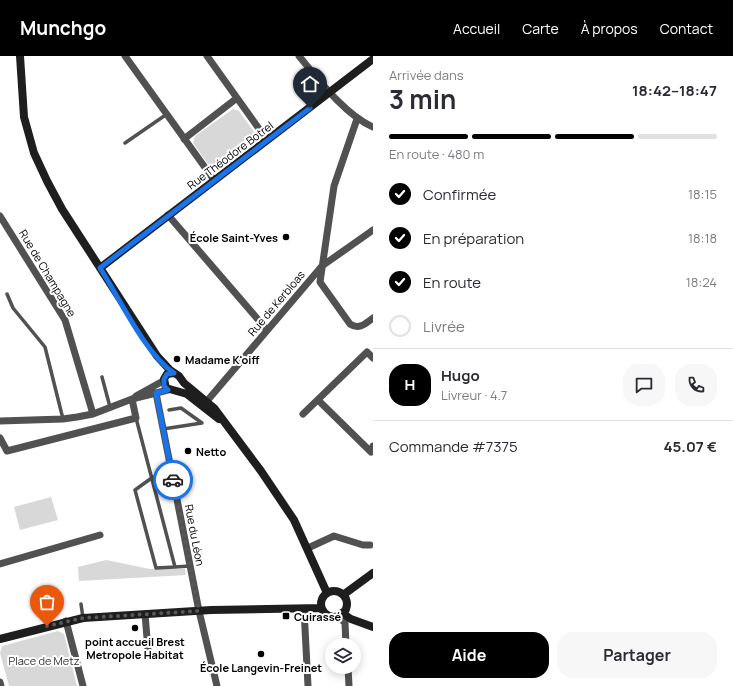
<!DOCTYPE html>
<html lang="fr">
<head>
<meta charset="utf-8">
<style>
	:root { --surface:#fff; --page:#f7f7f7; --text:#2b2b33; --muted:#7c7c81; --line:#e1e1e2; --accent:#000 }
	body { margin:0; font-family:Manrope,sans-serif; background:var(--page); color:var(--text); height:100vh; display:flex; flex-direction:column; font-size:15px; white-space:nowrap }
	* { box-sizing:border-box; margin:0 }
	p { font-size:13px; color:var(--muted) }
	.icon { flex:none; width:22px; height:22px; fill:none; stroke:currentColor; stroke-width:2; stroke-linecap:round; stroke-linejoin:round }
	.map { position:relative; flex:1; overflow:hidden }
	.side { display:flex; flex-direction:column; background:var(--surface); width:360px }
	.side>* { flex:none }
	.fabs { position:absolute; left:325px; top:582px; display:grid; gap:8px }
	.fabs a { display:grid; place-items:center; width:36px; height:36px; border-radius:50%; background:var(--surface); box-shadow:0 2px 10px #0003; font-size:20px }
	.pin { position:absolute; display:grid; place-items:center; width:34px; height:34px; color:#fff; margin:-41px -17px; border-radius:50% 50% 50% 0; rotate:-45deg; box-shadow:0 0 4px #0007 }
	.pin .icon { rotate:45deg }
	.courier { position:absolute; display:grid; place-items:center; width:40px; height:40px; margin:-20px; border:3px solid #1a73e8; border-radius:50%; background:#fff; color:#222; box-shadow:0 1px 5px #0007 }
	.head em { font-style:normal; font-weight:700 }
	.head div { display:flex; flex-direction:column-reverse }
	.head { display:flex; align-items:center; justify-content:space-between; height:68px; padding:0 16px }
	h1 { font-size:26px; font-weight:700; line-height:30px }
	.bar { display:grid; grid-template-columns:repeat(4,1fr); gap:6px 4px; align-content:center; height:48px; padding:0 16px }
	.bar i { height:5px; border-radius:3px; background:var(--line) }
	.bar .on { background:var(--accent) }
	.bar p { grid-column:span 4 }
	.line { display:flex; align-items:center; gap:10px; padding:0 16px; border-top:1px solid var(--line) }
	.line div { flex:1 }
	.round { display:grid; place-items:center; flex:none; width:42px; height:42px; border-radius:16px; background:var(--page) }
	ol { padding:0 16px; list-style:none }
	li { display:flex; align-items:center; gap:12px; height:44px }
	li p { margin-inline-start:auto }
	li .icon { padding:4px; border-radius:50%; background:var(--accent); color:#fff; stroke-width:4 }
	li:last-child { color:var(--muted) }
	li i { width:22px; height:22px; border:2px solid var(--line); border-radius:50% }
	.cta { display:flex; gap:8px; margin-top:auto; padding:8px 16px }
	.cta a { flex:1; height:46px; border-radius:16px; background:var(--accent); color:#fff; font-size:16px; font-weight:700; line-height:46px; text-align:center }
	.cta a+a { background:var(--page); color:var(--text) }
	header { display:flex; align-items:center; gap:24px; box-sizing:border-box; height:56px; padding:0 20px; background:var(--accent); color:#fff }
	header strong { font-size:19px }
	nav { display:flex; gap:22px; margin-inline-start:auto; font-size:14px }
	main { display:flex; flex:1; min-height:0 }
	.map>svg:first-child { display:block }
	.green { fill:#d8d8d8 }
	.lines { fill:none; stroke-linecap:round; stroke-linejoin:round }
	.lane { stroke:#515151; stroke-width:3.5 }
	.street { stroke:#515151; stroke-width:7 }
	.secondary { stroke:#1e1e1e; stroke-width:8 }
	.done { stroke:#595959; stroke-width:4; stroke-dasharray:0 7.2 }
	.route { stroke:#1a73e8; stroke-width:5 }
	.poi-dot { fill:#000; stroke:#fff; stroke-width:1.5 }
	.labels { text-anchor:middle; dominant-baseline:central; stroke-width:4; stroke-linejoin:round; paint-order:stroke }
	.street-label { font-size:11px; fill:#000; stroke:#fff }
	.poi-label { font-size:11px; font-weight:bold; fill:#000; stroke:#fff; text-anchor:start }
	.park-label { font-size:11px; fill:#2f2f2f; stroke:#fff }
</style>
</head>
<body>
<header>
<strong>Munchgo</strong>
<nav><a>Accueil</a><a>Carte</a><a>À propos</a><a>Contact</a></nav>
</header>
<main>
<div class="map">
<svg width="373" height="630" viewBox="0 0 373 630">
	<rect width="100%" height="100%" fill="#fff"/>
	<path class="green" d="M 233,53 L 239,55 L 255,77 L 254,85 L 217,113 L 210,111 L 193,87 L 195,80 Z
		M 51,441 L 58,464 L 20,474 L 14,451 Z
		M 106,504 L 150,513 L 185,513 L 186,519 L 79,525 L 78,511 Z
		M 58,575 L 64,578 L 77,630 L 9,630 L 0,597 L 2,590 Z"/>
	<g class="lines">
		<path class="lane" d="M 125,87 L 167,58
			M 7,238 L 13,252 L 45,291 L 63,363
			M 102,321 L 110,351
			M 136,362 L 175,511 L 156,512 L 135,434 L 153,421
			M 163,373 L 202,367 L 181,352 L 169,354
			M 173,426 L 191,422
			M 175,511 L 190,510
			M 81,548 L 83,562"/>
		<path class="street" d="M 125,0 L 214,124
			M 207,0 L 267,84
			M 299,0 C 318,23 345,59 373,71
			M 357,63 L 334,130 L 320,226 L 350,268 C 359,274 365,268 373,262
			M 184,83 L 237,42
			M 168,159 L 267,274
			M 0,160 L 65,264 L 93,358
			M 156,337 L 199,555 L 217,630
			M 136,340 L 163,325
			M 318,344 L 371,396 L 373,390
			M 207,345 L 322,210 L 373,174
			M 303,358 L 367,296 L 373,302
			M 0,365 L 63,363 L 77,361 L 93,358 L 132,343 L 168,334
			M 0,382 L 7,395 L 136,362 L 132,343
			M 308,492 L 334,480 L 363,489 L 370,489
			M 0,508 L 100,479
			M 304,553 L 308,630
			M 145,558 L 148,594
			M 338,560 L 345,567 L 346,589
			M 66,565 L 83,630
			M 348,611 L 349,630
			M 0,626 L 1,630"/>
		<path class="secondary" d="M 20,0 L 24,61 L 34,97 L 47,125 L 62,153 L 157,300 L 170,314 L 179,320 L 184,327 L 214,352 L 261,415 L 294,464 L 327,537
			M 100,212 L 373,3
			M 174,317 L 167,318 L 164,323 L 166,332 L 187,338 L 219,363
			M321 548a13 13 0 1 1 26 0a13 13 0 1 1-26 0Z
			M 343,539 L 373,517
			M 342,557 L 351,563 L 373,571
			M 0,583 L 83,562 L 211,554 L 321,552"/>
	</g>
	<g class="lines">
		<path class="done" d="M 47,570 L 83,562 L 199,555 L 173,424"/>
		<path class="route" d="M 173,424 L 156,337 L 168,334 L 164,330 L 164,323 L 167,318 L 174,317 C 145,298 119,241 100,212 L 310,52"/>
	</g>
	<g class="poi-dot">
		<circle cx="286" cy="181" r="4"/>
		<circle cx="177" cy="303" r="4"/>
		<circle cx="188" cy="395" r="4"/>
		<rect x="282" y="556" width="8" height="8" rx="2"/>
		<circle cx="135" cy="572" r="4"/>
		<circle cx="261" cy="598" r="4"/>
	</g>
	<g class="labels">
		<g class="street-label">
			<text transform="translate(230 99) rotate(-37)">Rue Théodore Botrel</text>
			<text transform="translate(48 217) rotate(59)">Rue de Champagne</text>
			<text transform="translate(276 247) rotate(-50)">Rue de Kerbloas</text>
			<text transform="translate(195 479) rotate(79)">Rue du Léon</text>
		</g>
		<g class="poi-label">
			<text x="278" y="181" text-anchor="end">École Saint-Yves</text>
			<text x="185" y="303">Madame K'oiff</text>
			<text x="196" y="395">Netto</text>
			<text x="294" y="560">Cuirassé</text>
			<text x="135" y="585" text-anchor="middle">point accueil Brest<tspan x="135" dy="13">Metropole Habitat</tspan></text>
			<text x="261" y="611" text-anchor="middle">École Langevin-Freinet</text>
		</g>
		<g class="park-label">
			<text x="44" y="604">Place de Metz</text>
		</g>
	</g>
</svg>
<div class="fabs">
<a><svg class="icon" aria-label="layers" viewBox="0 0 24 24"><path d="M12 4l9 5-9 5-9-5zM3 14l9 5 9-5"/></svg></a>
</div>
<div class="pin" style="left:47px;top:570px;background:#ea580c"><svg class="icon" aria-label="bag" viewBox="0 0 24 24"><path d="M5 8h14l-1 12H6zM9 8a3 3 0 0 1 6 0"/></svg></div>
<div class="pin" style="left:310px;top:52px;background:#1f2937"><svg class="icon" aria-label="home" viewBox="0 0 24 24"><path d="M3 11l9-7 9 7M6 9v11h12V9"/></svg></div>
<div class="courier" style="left:173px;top:424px"><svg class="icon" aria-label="car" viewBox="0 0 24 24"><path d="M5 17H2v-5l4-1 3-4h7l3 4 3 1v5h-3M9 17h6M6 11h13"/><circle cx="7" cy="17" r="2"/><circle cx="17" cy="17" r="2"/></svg></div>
</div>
<section class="side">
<div class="head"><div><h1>3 min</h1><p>Arrivée dans</p></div><em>18:42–18:47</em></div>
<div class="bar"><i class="on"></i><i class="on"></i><i class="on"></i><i></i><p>En route · 480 m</p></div>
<ol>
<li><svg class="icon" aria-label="check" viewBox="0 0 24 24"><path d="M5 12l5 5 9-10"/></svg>Confirmée<p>18:15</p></li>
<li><svg class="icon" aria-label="check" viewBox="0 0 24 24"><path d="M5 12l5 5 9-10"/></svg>En préparation<p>18:18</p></li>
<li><svg class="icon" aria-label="check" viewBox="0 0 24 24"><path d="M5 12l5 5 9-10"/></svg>En route<p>18:24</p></li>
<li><i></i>Livrée</li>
</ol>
<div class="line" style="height:72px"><b class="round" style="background:var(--accent);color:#fff">H</b><div><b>Hugo</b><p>Livreur · 4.7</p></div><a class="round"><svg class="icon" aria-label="chat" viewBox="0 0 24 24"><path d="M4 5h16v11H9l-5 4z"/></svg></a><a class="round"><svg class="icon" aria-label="phone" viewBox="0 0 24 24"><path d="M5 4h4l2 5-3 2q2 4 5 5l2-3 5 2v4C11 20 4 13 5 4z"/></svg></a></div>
<div class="line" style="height:52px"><div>Commande #7375</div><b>45.07 €</b></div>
<div class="cta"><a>Aide</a><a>Partager</a></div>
</section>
</main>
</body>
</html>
